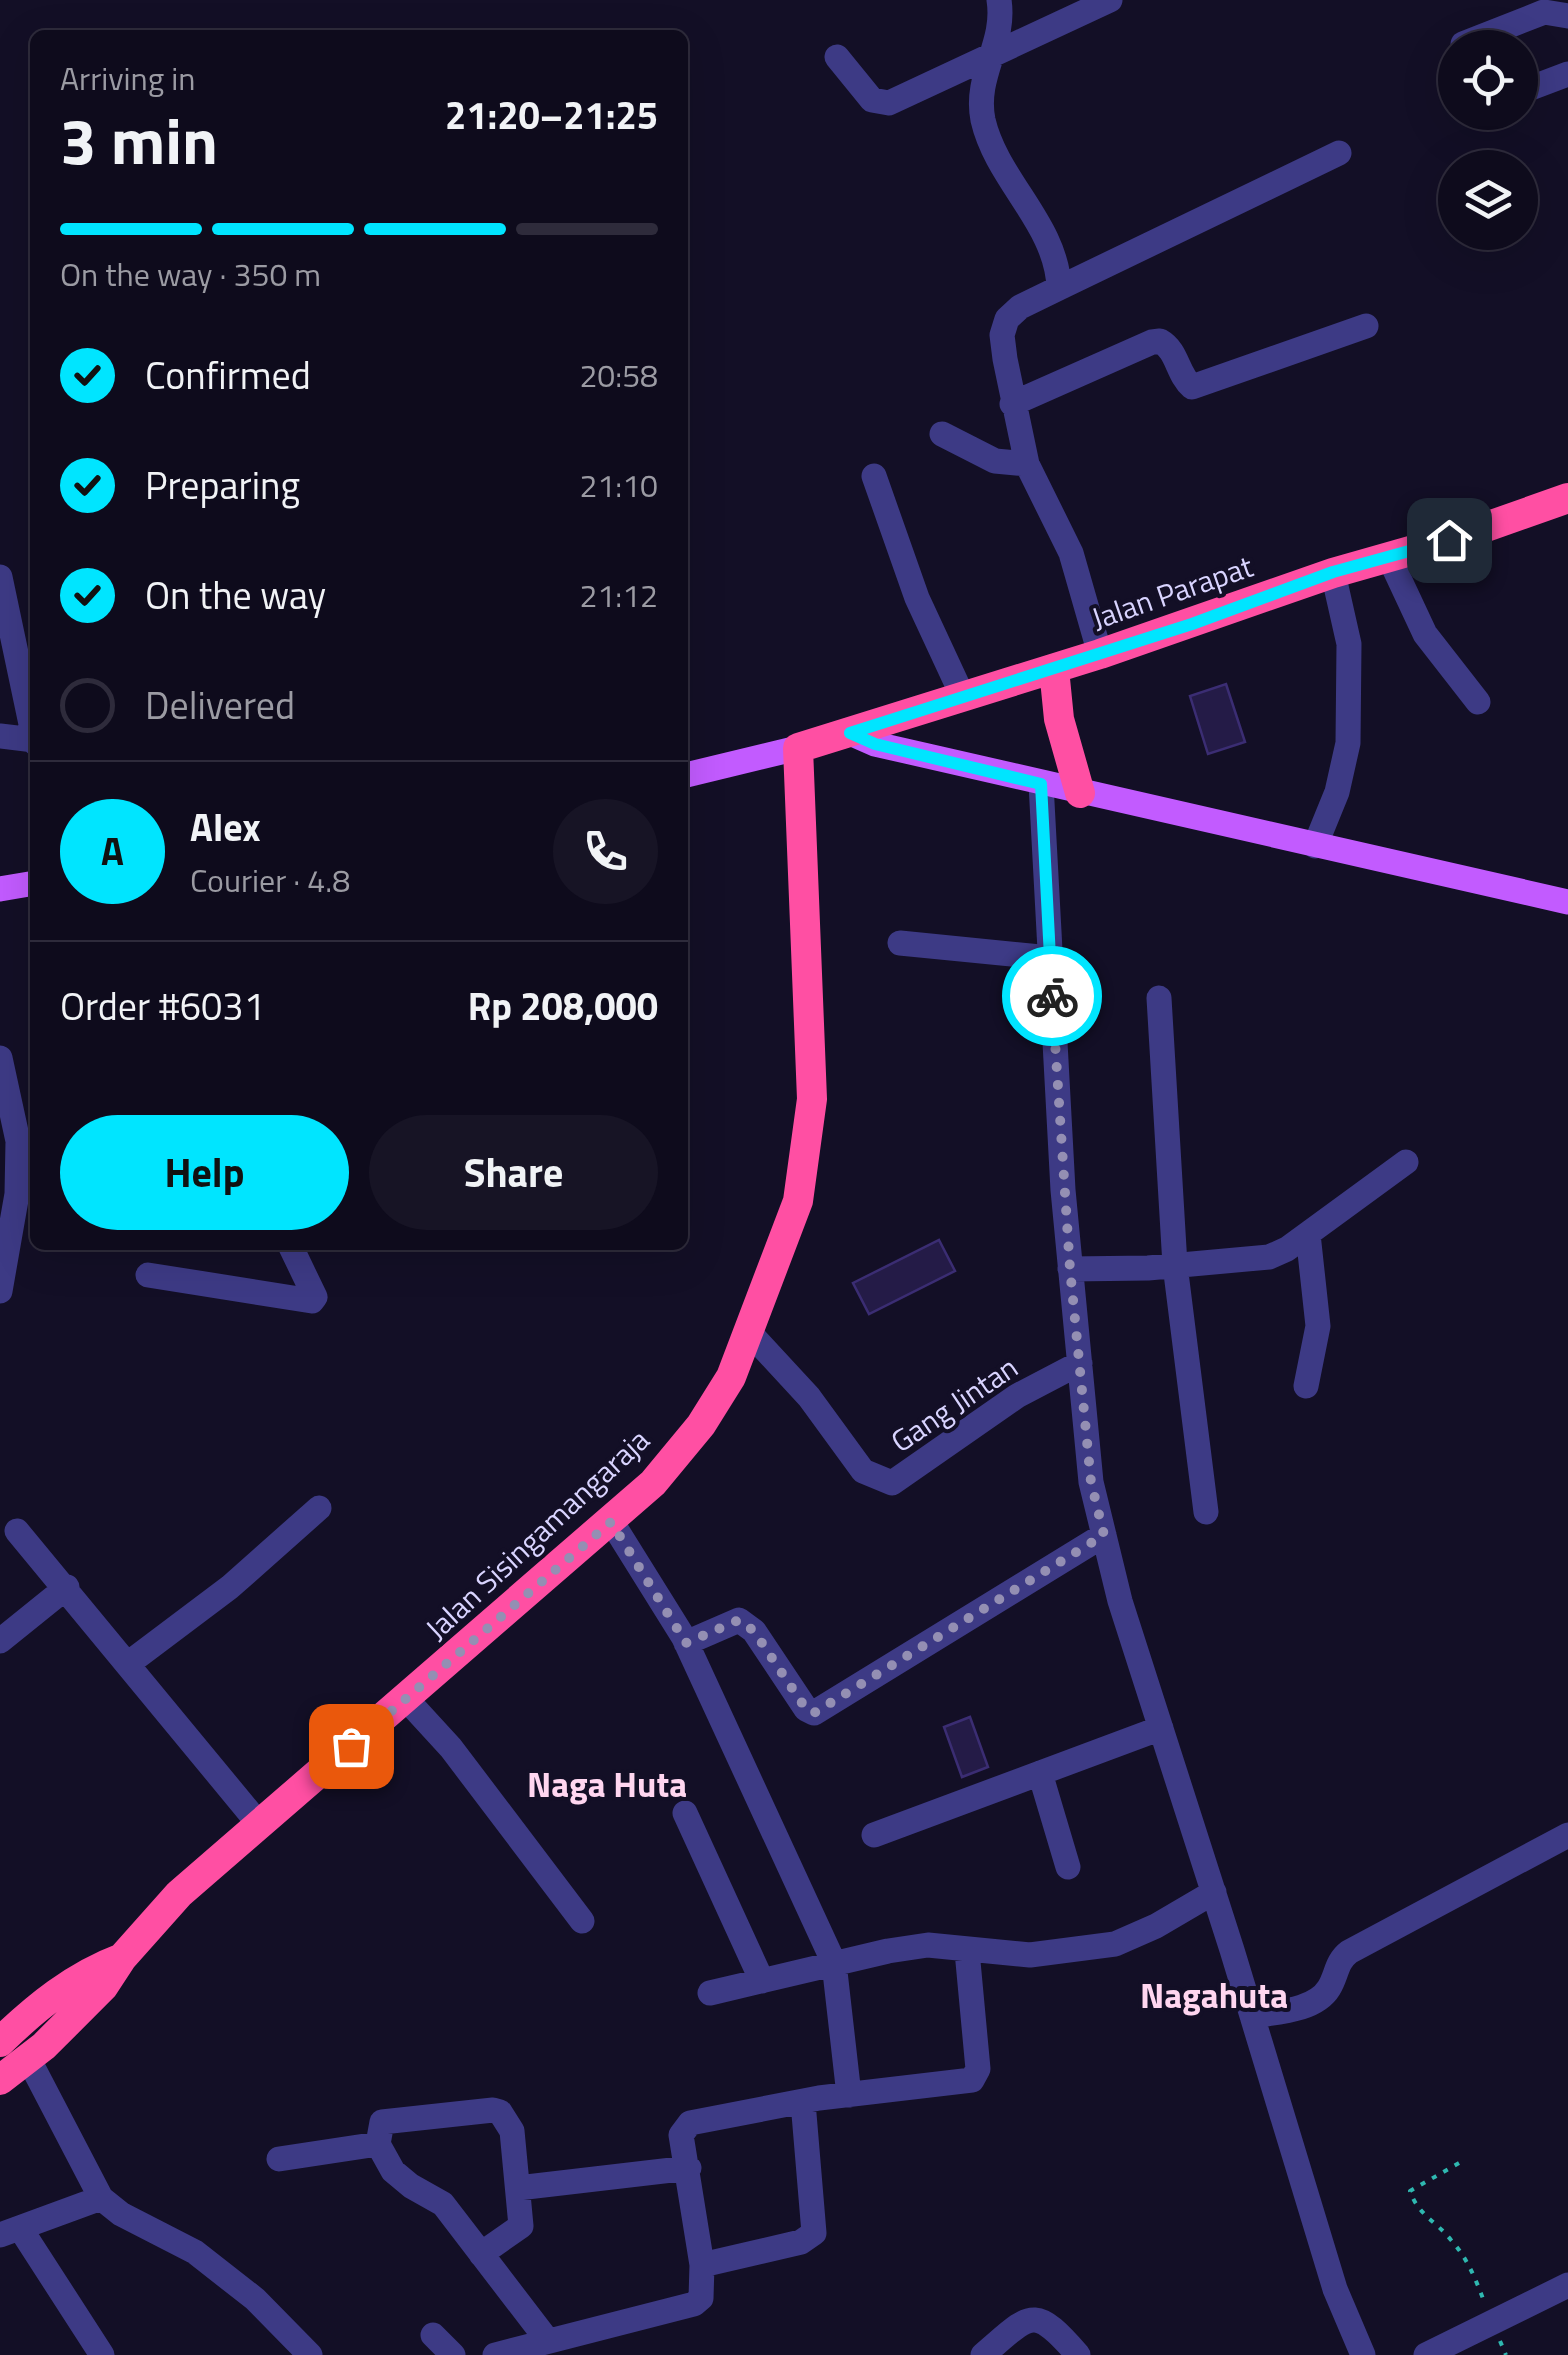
<!DOCTYPE html>
<html lang="en">
<head>
<meta charset="utf-8">
<style>
	:root { --surface:#0e0b1c; --page:#171425; --text:#f1f3f6; --muted:#9b9ba3; --line:#2e2b3b; --accent:#00e5ff }
	body { margin:0; font-family:"Titillium Web",sans-serif; background:var(--page); color:var(--text); height:100vh; display:flex; flex-direction:column; font-size:38px; white-space:nowrap }
	* { box-sizing:border-box; margin:0 }
	p { font-size:32px; color:var(--muted) }
	.icon { flex:none; width:55px; height:55px; fill:none; stroke:currentColor; stroke-width:2; stroke-linecap:round; stroke-linejoin:round }
	.map { position:relative; flex:1; overflow:hidden }
	.drawer { position:absolute; left:30px; top:30px; width:658px; height:1220px; display:flex; flex-direction:column; background:var(--surface); border-radius:15px; box-shadow:0 10px 40px #0002,0 0 0 2px var(--line) }
	.drawer>* { flex:none }
	.fabs { position:absolute; left:1438px; top:30px; display:grid; gap:20px }
	.fabs a { display:grid; place-items:center; width:100px; height:100px; border-radius:50%; background:var(--surface); box-shadow:0 10px 40px #0002,0 0 0 2px var(--line); font-size:50px }
	.pin { position:absolute; display:grid; place-items:center; width:85px; height:85px; color:#fff; margin:-42px; border-radius:20px; box-shadow:0 5px 15px #0006 }
	.courier { position:absolute; display:grid; place-items:center; width:100px; height:100px; margin:-50px; border:8px solid #00e5ff; border-radius:50%; background:#fff; color:#222; box-shadow:0 2px 12px #0007 }
	.overview em { font-style:normal; font-weight:700 }
	.overview div { display:flex; flex-direction:column-reverse }
	.overview { display:flex; align-items:center; justify-content:space-between; height:170px; padding:0 30px }
	h1 { font-size:65px; font-weight:700; line-height:75px }
	.bar { display:grid; grid-template-columns:repeat(4,1fr); gap:15px 10px; align-content:center; height:120px; padding:0 30px }
	.bar i { height:12px; border-radius:8px; background:var(--line) }
	.bar .on { background:var(--accent) }
	.bar p { grid-column:span 4 }
	.line { display:flex; align-items:center; gap:25px; padding:0 30px; border-top:2px solid var(--line) }
	.line div { flex:1 }
	.round { display:grid; place-items:center; flex:none; width:105px; height:105px; border-radius:52px; background:var(--page) }
	ol { padding:0 30px; list-style:none }
	li { display:flex; align-items:center; gap:30px; height:110px }
	li p { margin-inline-start:auto }
	li .icon { padding:10px; border-radius:50%; background:var(--accent); color:#111; stroke-width:4 }
	li:last-child { color:var(--muted) }
	li i { width:55px; height:55px; border:5px solid var(--line); border-radius:50% }
	.action { display:flex; gap:20px; margin-top:auto; padding:20px 30px }
	.action a { flex:1; height:115px; border-radius:60px; background:var(--accent); color:#111; font-size:40px; font-weight:700; line-height:115px; text-align:center }
	.action a+a { background:var(--page); color:var(--text) }
	.map>svg:first-child { display:block }
	.building { fill:#241b47; stroke:#3b2d73; stroke-width:2.5 }
	.lines { fill:none; stroke-linecap:round; stroke-linejoin:round }
	.path { stroke:#2fb8b0; stroke-width:4; stroke-dasharray:5 8; stroke-linecap:butt }
	.minor { stroke:#3d3a85; stroke-width:25 }
	.major { stroke:#c25bff; stroke-width:25 }
	.highway { stroke:#ff4fa3; stroke-width:30 }
	.done { stroke:#948fb3; stroke-width:10; stroke-dasharray:0 18 }
	.route { stroke:#00e5ff; stroke-width:12 }
	.labels { text-anchor:middle; dominant-baseline:central; stroke-width:8; stroke-linejoin:round; paint-order:stroke }
	.street-label { font-size:30px; fill:#d9d4ff; stroke:#130f26 }
	.quarter-label { font-size:35px; font-weight:bold; fill:#ffd6f0; stroke:#130f26 }
</style>
</head>
<body>
<div class="map">
<svg width="1568" height="2355" viewBox="0 0 1568 2355">
	<rect width="100%" height="100%" fill="#130f26"/>
	<path class="building" d="M 1226,684 L 1245,742 L 1208,754 L 1190,696 Z
		M 939,1240 L 955,1271 L 869,1314 L 853,1283 Z
		M 970,1717 L 988,1767 L 962,1777 L 944,1727 Z"/>
	<g class="lines">
		<path class="path" d="M 1459,2163 L 1410,2191 C 1418,2215 1436,2221 1451,2240 C 1468,2259 1476,2280 1485,2304
			M 1500,2341 L 1506,2355"/>
		<path class="minor" d="M 999,0 C 1006,44 974,75 983,120 C 997,181 1057,224 1059,288 L 1020,307 L 1007,319 L 1002,335 L 1005,359 L 1027,464 L 1071,553 L 1100,654
			M 1463,44 L 1544,12 L 1568,16
			M 837,57 L 872,100 L 889,103 L 1110,0
			M 1520,92 L 1568,74
			M 1059,288 L 1339,153
			M 1012,404 L 1152,342 L 1160,341 C 1178,351 1177,374 1192,387 L 1366,326
			M 942,434 L 995,461 L 1027,464
			M 874,476 L 917,598 L 963,697
			M 1389,557 L 1425,634 L 1478,702
			M 0,577 L 35,743
			M 0,736 L 34,740
			M 1041,784 L 1063,1190 L 1091,1482 L 1120,1601 L 1232,1950 L 1335,2289 L 1363,2355
			M 1315,846 L 1337,792 L 1348,743 L 1349,644 L 1333,573
			M 900,943 L 1050,958
			M 1159,998 L 1175,1265 L 1206,1512
			M 0,1058 L 18,1141 L 17,1194 L 0,1291
			M 1070,1269 L 1148,1268 L 1269,1257 L 1287,1249 L 1406,1162
			M 148,1275 L 312,1301 L 315,1297 L 290,1245
			M 749,1332 L 809,1397 L 863,1471 L 892,1483 L 1017,1396 L 1080,1363
			M 1306,1386 L 1318,1326 L 1308,1234
			M 611,1521 L 684,1638 L 834,1963 L 849,2095
			M 17,1531 L 259,1824
			M 0,1641 L 67,1587
			M 686,1643 L 739,1620 L 754,1631 L 806,1709 L 814,1713 L 1104,1535
			M 129,1663 L 230,1587 L 319,1508
			M 407,1700 L 451,1748 L 582,1921
			M 1040,1773 L 1068,1867
			M 685,1813 L 762,1981
			M 874,1835 L 1161,1728
			M 710,1993 L 888,1951 L 928,1945 L 1030,1955 L 1115,1944 L 1156,1926 L 1214,1892
			M 1252,2016 C 1276,2012 1315,2011 1329,1988 C 1337,1975 1336,1962 1349,1952 L 1568,1835
			M 28,2058 L 101,2198 L 121,2214 L 195,2252 L 255,2299 L 310,2355
			M 279,2159 L 378,2144
			M 518,2188 L 689,2168
			M 20,2228 L 102,2355
			M 0,2235 L 101,2198
			M 481,2254 L 521,2226 L 512,2131 L 500,2112 L 493,2110 L 382,2122 L 378,2144 L 393,2171 L 411,2186 L 443,2204 L 548,2341
			M 702,2265 L 801,2242 L 814,2233 L 803,2102
			M 433,2335 L 453,2355
			M 495,2355 L 694,2304 L 701,2298 L 702,2265 L 681,2135 L 690,2123 L 819,2098 L 972,2080 L 978,2069 L 967,1951
			M 983,2355 C 1031,2314 1033,2303 1078,2355
			M 1426,2355 L 1568,2285"/>
		<path class="major" d="M 850,733 L 875,744 L 1568,902
			M 682,776 L 798,748
			M 0,889 L 35,883"/>
		<path class="highway" d="M 1054,669 L 1059,719 L 1080,793
			M 0,2042 C 36,2007 74,1976 122,1958
			M 0,2080 L 44,2046 L 103,1987 L 122,1958 L 179,1894 L 653,1483 L 701,1425 L 731,1377 L 798,1201 L 812,1099 L 798,748 L 1100,654 L 1333,573 L 1449,540 L 1568,498"/>
	</g>
	<g class="lines">
		<path class="done" d="M 351,1746 L 611,1522 L 686,1643 L 739,1620 L 754,1631 L 806,1709 L 814,1713 L 1104,1535 L 1091,1482 L 1070,1269 L 1052,996"/>
		<path class="route" d="M 1052,996 L 1041,784 L 875,744 L 850,733 L 1192,624 L 1333,572 L 1449,540"/>
	</g>
	<g class="labels">
		<g class="street-label">
			<text transform="translate(1172 592) rotate(-19)">Jalan Parapat</text>
			<text transform="translate(954 1404) rotate(-34)">Gang Jintan</text>
			<text transform="translate(537 1534) rotate(-43)">Jalan Sisingamangaraja</text>
		</g>
		<g class="quarter-label">
			<text x="607" y="1784">Naga Huta</text>
			<text x="1214" y="1995">Nagahuta</text>
		</g>
	</g>
</svg>
<div class="fabs">
<a><svg class="icon" aria-label="locate" viewBox="0 0 24 24"><circle cx="12" cy="12" r="6"/><path d="M12 2v4M12 18v4M2 12h4M18 12h4"/></svg></a>
<a><svg class="icon" aria-label="layers" viewBox="0 0 24 24"><path d="M12 4l9 5-9 5-9-5zM3 14l9 5 9-5"/></svg></a>
</div>
<div class="pin" style="left:351px;top:1746px;background:#ea580c"><svg class="icon" aria-label="bag" viewBox="0 0 24 24"><path d="M5 8h14l-1 12H6zM9 8a3 3 0 0 1 6 0"/></svg></div>
<div class="pin" style="left:1449px;top:540px;background:#1f2937"><svg class="icon" aria-label="home" viewBox="0 0 24 24"><path d="M3 11l9-7 9 7M6 9v11h12V9"/></svg></div>
<div class="courier" style="left:1052px;top:996px"><svg class="icon" aria-label="bike" viewBox="0 0 24 24"><circle cx="6" cy="16" r="4"/><circle cx="18" cy="16" r="4"/><path d="M6 16l4-8h5l3 8M10 8l3 8H6M13 5h3"/></svg></div>
<section class="drawer">
<div class="overview"><div><h1>3 min</h1><p>Arriving in</p></div><em>21:20–21:25</em></div>
<div class="bar"><i class="on"></i><i class="on"></i><i class="on"></i><i></i><p>On the way · 350 m</p></div>
<ol>
<li><svg class="icon" aria-label="check" viewBox="0 0 24 24"><path d="M5 12l5 5 9-10"/></svg>Confirmed<p>20:58</p></li>
<li><svg class="icon" aria-label="check" viewBox="0 0 24 24"><path d="M5 12l5 5 9-10"/></svg>Preparing<p>21:10</p></li>
<li><svg class="icon" aria-label="check" viewBox="0 0 24 24"><path d="M5 12l5 5 9-10"/></svg>On the way<p>21:12</p></li>
<li><i></i>Delivered</li>
</ol>
<div class="line" style="height:180px"><b class="round" style="background:var(--accent);color:#111">A</b><div><b>Alex</b><p>Courier · 4.8</p></div><a class="round"><svg class="icon" aria-label="phone" viewBox="0 0 24 24"><path d="M5 4h4l2 5-3 2q2 4 5 5l2-3 5 2v4C11 20 4 13 5 4z"/></svg></a></div>
<div class="line" style="height:130px"><div>Order #6031</div><b>Rp 208,000</b></div>
<div class="action"><a>Help</a><a>Share</a></div>
</section>
</div>
</body>
</html>
